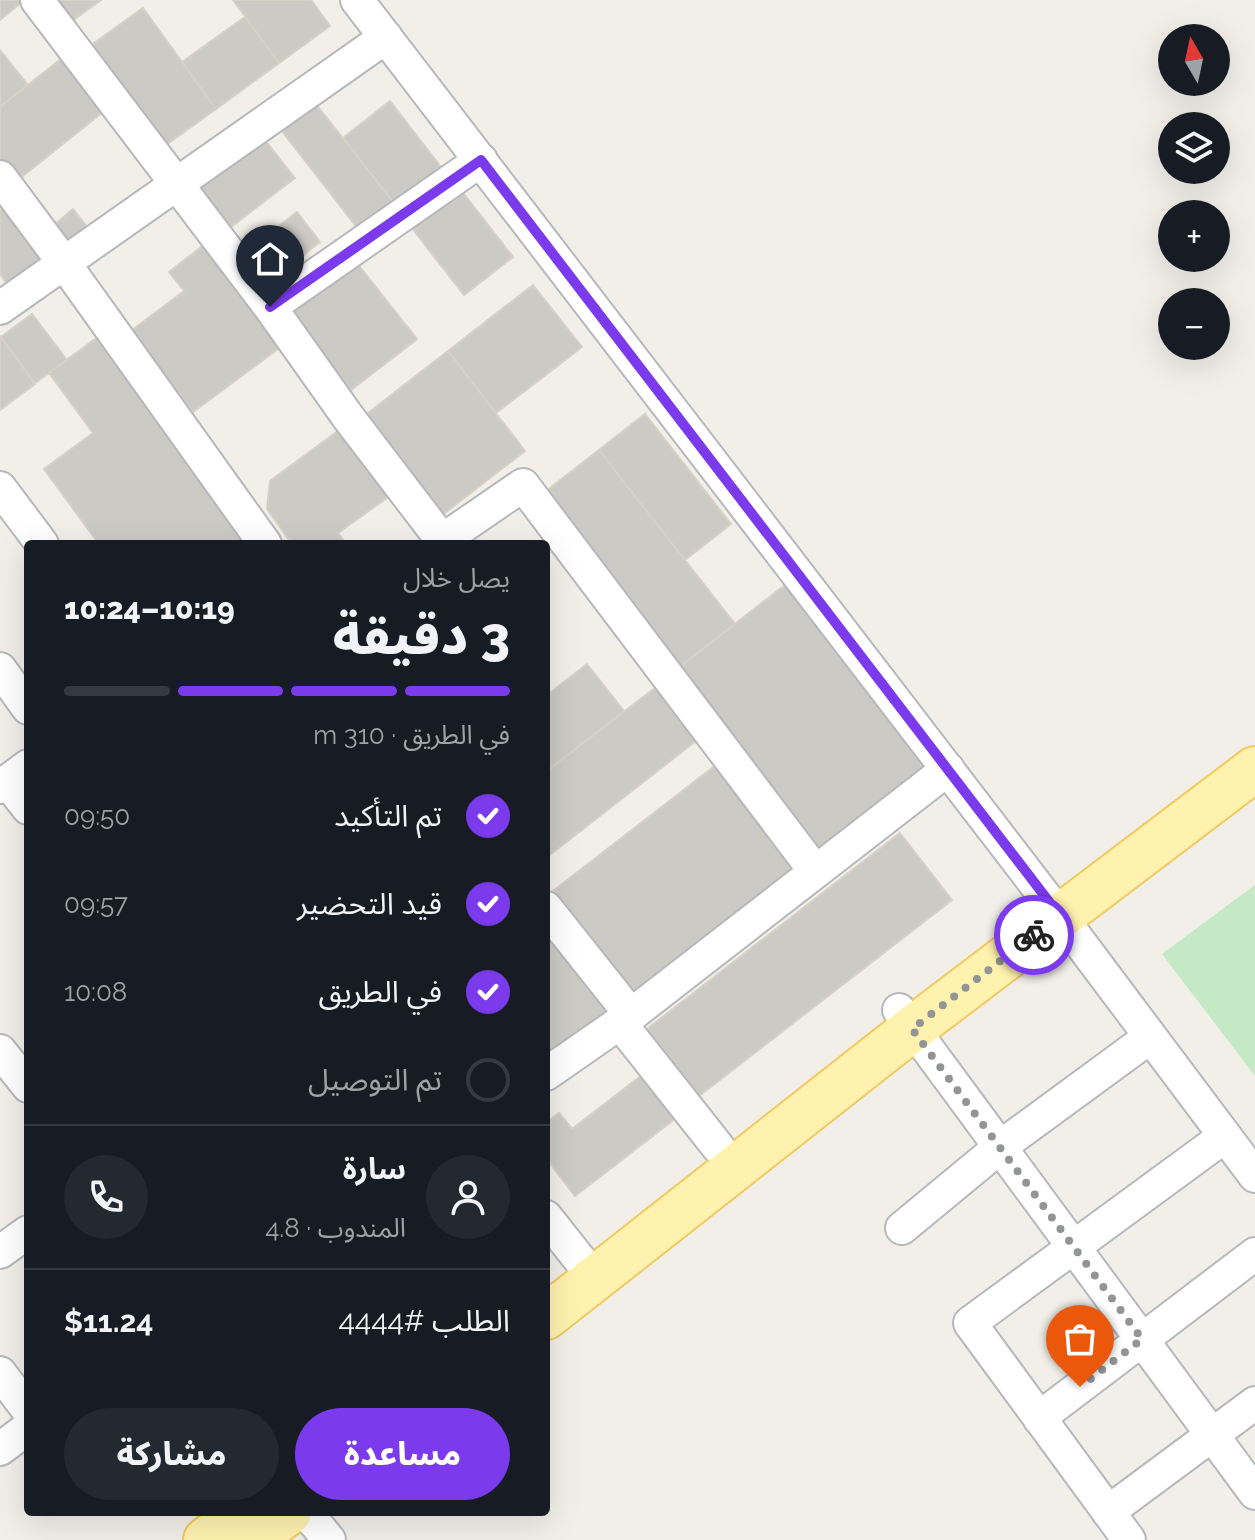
<!DOCTYPE html>
<html lang="ar">
<head>
<meta charset="utf-8">
<style>
	:root { --surface:#171b24; --page:#242831; --text:#f1f3f6; --muted:#9ea1a6; --line:#363941; --accent:#7c3aed }
	body { margin:0; font-family:Raleway,"Noto Sans Arabic",sans-serif; background:var(--page); color:var(--text); direction:rtl; height:100vh; display:flex; flex-direction:column; font-size:30px; white-space:nowrap }
	* { box-sizing:border-box; margin:0 }
	p { font-size:26px; color:var(--muted) }
	.icon { flex:none; width:44px; height:44px; fill:none; stroke:currentColor; stroke-width:2; stroke-linecap:round; stroke-linejoin:round }
	.map { position:relative; flex:1; overflow:hidden; direction:ltr }
	.side { position:absolute; left:24px; top:540px; width:526px; height:976px; display:flex; flex-direction:column; background:var(--surface); border-radius:8px; box-shadow:0 8px 32px #0002; direction:rtl }
	.side>* { flex:none }
	.needle { width:52px; rotate:351deg }
	.tools { position:absolute; left:1158px; top:24px; display:grid; gap:16px }
	.tools a { display:grid; place-items:center; width:72px; height:72px; border-radius:50%; background:var(--surface); box-shadow:0 8px 32px #0002; font-size:40px }
	.pin { position:absolute; display:grid; place-items:center; width:68px; height:68px; color:#fff; margin:-82px -34px; border-radius:50% 50% 50% 0; rotate:-45deg; box-shadow:0 0 8px #0007 }
	.pin .icon { rotate:45deg }
	.courier { position:absolute; display:grid; place-items:center; width:80px; height:80px; margin:-40px; border:6px solid #7c3aed; border-radius:50%; background:#fff; color:#222; box-shadow:0 2px 10px #0007 }
	.head em { font-style:normal; font-weight:800 }
	.head div { display:flex; flex-direction:column-reverse }
	.head { display:flex; align-items:center; justify-content:space-between; height:136px; padding:0 40px }
	h1 { font-size:52px; font-weight:800; line-height:60px }
	.bar { display:grid; grid-template-columns:repeat(4,1fr); gap:12px 8px; align-content:center; height:96px; padding:0 40px }
	.bar i { height:10px; border-radius:6px; background:var(--line) }
	.bar .current { background:var(--accent) }
	.bar p { grid-column:span 4 }
	.line { display:flex; align-items:center; gap:20px; padding:0 40px; border-top:2px solid var(--line) }
	.line div { flex:1 }
	.round { display:grid; place-items:center; flex:none; width:84px; height:84px; border-radius:42px; background:var(--page) }
	ol { padding:0 40px; list-style:none }
	li { display:flex; align-items:center; gap:24px; height:88px }
	li p { margin-inline-start:auto }
	li .icon { padding:8px; border-radius:50%; background:var(--accent); color:#fff; stroke-width:4 }
	li:last-child { color:var(--muted) }
	li i { width:44px; height:44px; border:4px solid var(--line); border-radius:50% }
	.primary-button { display:flex; gap:16px; margin-top:auto; padding:16px 40px }
	.primary-button a { flex:1; height:92px; border-radius:48px; background:var(--accent); color:#fff; font-size:32px; font-weight:800; line-height:92px; text-align:center }
	.primary-button a+a { background:var(--page); color:var(--text) }
	.map>svg:first-child { display:block }
	.green { fill:#c5e8c5 }
	.building { fill:#cccac5; stroke:#d6d1c6; stroke-width:2 }
	.lines { fill:none; stroke-linecap:round; stroke-linejoin:round }
	.minor-casing { stroke:#b5b8bc; stroke-width:36 }
	.primary-casing { stroke:#f2c960; stroke-width:48 }
	.minor { stroke:#fff; stroke-width:32 }
	.primary { stroke:#fff2af; stroke-width:44 }
	.done { stroke:#929495; stroke-width:8; stroke-dasharray:0 14.4 }
	.route { stroke:#7c3aed; stroke-width:10 }
</style>
</head>
<body>
<div class="map">
<svg width="1255" height="1540" viewBox="0 0 1255 1540">
	<rect width="100%" height="100%" fill="#f1efe8"/>
	<path class="green" d="M 1255,885 L 1255,1076 L 1162,954 Z"/>
	<path class="building" d="M 0,0 L 18,0 L 21,3 L 0,20 Z
		M 57,0 L 101,0 L 72,21 Z
		M 233,0 L 311,0 L 330,26 L 279,63 Z
		M 143,8 L 216,109 L 163,147 L 90,46 Z
		M 245,17 L 279,63 L 216,109 L 182,62 Z
		M 0,50 L 28,85 L 0,107 Z
		M 61,59 L 104,111 L 14,183 L 0,166 L 0,107 Z
		M 390,101 L 441,167 L 394,203 L 343,138 Z
		M 315,103 L 394,203 L 359,230 L 281,130 Z
		M 264,139 L 295,178 L 227,230 L 196,192 Z
		M 457,185 L 513,257 L 464,295 L 408,223 Z
		M 8,204 L 46,256 L 8,285 L 0,274 L 0,210 Z
		M 73,209 L 91,232 L 70,248 L 53,226 Z
		M 297,212 L 320,242 L 269,281 L 246,252 Z
		M 205,244 L 282,346 L 193,412 L 131,331 L 184,291 L 169,272 Z
		M 356,262 L 417,339 L 351,390 L 291,312 Z
		M 533,285 L 582,347 L 496,413 L 448,351 Z
		M 32,314 L 67,360 L 35,383 L 1,337 Z
		M 102,334 L 258,544 L 99,544 L 44,469 L 93,433 L 49,373 Z
		M 0,336 L 35,384 L 0,410 Z
		M 448,351 L 525,451 L 441,516 L 363,417 Z
		M 645,414 L 731,524 L 685,560 L 599,450 Z
		M 342,428 L 391,495 L 338,533 L 346,544 L 292,544 L 267,509 L 270,481 Z
		M 599,450 L 735,624 L 677,669 L 541,495 Z
		M 785,585 L 926,766 L 818,851 L 677,669 Z
		M 587,664 L 624,711 L 546,772 L 546,696 Z
		M 660,684 L 701,737 L 546,858 L 546,772 Z
		M 716,765 L 798,870 L 634,996 L 553,891 Z
		M 900,833 L 952,900 L 699,1096 L 647,1029 Z
		M 546,917 L 614,1007 L 546,1059 Z
		M 642,1075 L 676,1118 L 575,1196 L 546,1158 L 546,1123 L 559,1113 L 572,1129 Z"/>
	<g class="lines">
		<g class="minor-casing">
			<path id="minor" d="M 37,0 L 270,307 L 348,417 L 442,540
				M 357,0 L 1060,916 L 1255,1176
				M 0,177 L 64,263 L 265,544
				M 270,307 L 481,160
				M 0,308 L 386,37
				M 0,488 L 42,544
				M 437,544 L 523,485 L 815,871
				M 0,669 L 28,708
				M 7,781 L 28,808
				M 0,787 L 28,766
				M 546,908 L 631,1015
				M 899,1010 L 1255,1493
				M 620,1023 L 718,1147
				M 0,1051 L 28,1086
				M 546,1074 L 631,1015 L 948,769
				M 546,1217 L 595,1279
				M 902,1228 L 1000,1147 L 1150,1037
				M 0,1252 L 28,1232
				M 0,1373 L 28,1410
				M 1039,1418 L 1255,1254
				M 0,1449 L 28,1428
				M 306,1512 L 329,1540
				M 1108,1512 L 1255,1403
				M 1129,1540 L 970,1323 L 1225,1136"/>
		</g>
		<g class="primary-casing">
			<path id="primary" d="M 546,1317 L 912,1029 L 1255,769
				M 206,1540 L 243,1512
				M 252,1540 L 289,1512"/>
		</g>
		<use href="#minor" class="minor"/>
		<use href="#primary" class="primary"/>
	</g>
	<g class="lines">
		<path class="done" d="M 1034,935 L 912,1029 L 1142,1339 L 1080,1387"/>
		<path class="route" d="M 270,307 L 481,160 L 1060,916 L 1034,935"/>
	</g>
</svg>
<div class="tools">
<a><svg class="needle" viewBox="-14 -14 28 28"><path d="M0-13l5 13h-10z" fill="#e53935"/><path d="M0 13l5-13h-10z" fill="#9ea1a6"/></svg></a>
<a><svg class="icon" aria-label="layers" viewBox="0 0 24 24"><path d="M12 4l9 5-9 5-9-5zM3 14l9 5 9-5"/></svg></a>
<a>+</a>
<a>−</a>
</div>
<div class="pin" style="left:1080px;top:1387px;background:#ea580c"><svg class="icon" aria-label="bag" viewBox="0 0 24 24"><path d="M5 8h14l-1 12H6zM9 8a3 3 0 0 1 6 0"/></svg></div>
<div class="pin" style="left:270px;top:307px;background:#1f2937"><svg class="icon" aria-label="home" viewBox="0 0 24 24"><path d="M3 11l9-7 9 7M6 9v11h12V9"/></svg></div>
<div class="courier" style="left:1034px;top:935px"><svg class="icon" aria-label="bike" viewBox="0 0 24 24"><circle cx="6" cy="16" r="4"/><circle cx="18" cy="16" r="4"/><path d="M6 16l4-8h5l3 8M10 8l3 8H6M13 5h3"/></svg></div>
<section class="side">
<div class="head"><div><h1>3 دقيقة</h1><p>يصل خلال</p></div><em>10:19–10:24</em></div>
<div class="bar"><i class="current"></i><i class="current"></i><i class="current"></i><i></i><p>في الطريق · 310 m</p></div>
<ol>
<li><svg class="icon" aria-label="check" viewBox="0 0 24 24"><path d="M5 12l5 5 9-10"/></svg>تم التأكيد<p>09:50</p></li>
<li><svg class="icon" aria-label="check" viewBox="0 0 24 24"><path d="M5 12l5 5 9-10"/></svg>قيد التحضير<p>09:57</p></li>
<li><svg class="icon" aria-label="check" viewBox="0 0 24 24"><path d="M5 12l5 5 9-10"/></svg>في الطريق<p>10:08</p></li>
<li><i></i>تم التوصيل</li>
</ol>
<div class="line" style="height:144px"><a class="round"><svg class="icon" aria-label="person" viewBox="0 0 24 24"><circle cx="12" cy="8" r="4"/><path d="M4 21q1-7 8-7t8 7"/></svg></a><div><b>سارة</b><p>المندوب · 4.8</p></div><a class="round"><svg class="icon" aria-label="phone" viewBox="0 0 24 24"><path d="M5 4h4l2 5-3 2q2 4 5 5l2-3 5 2v4C11 20 4 13 5 4z"/></svg></a></div>
<div class="line" style="height:104px"><div>الطلب #4444</div><b>$11.24</b></div>
<div class="primary-button"><a>مساعدة</a><a>مشاركة</a></div>
</section>
</div>
</body>
</html>
